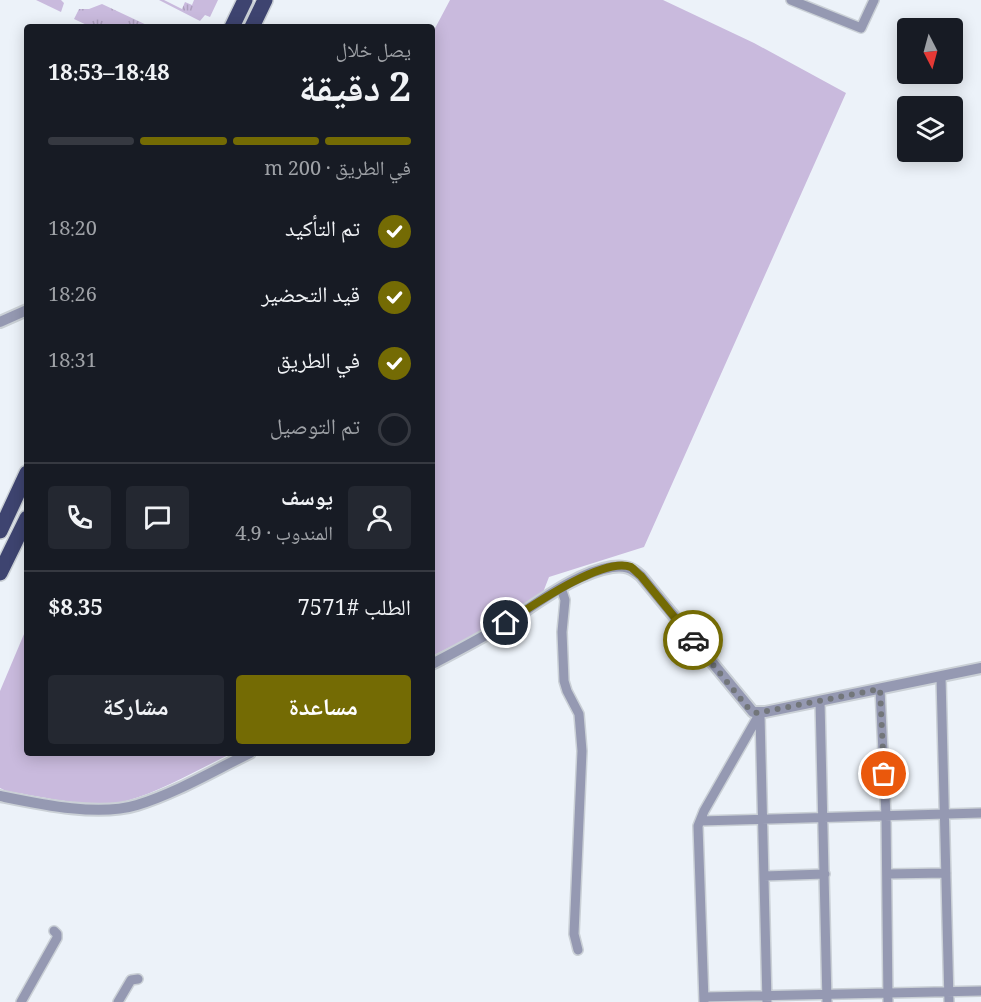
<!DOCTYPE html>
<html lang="ar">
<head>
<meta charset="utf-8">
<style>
	:root { --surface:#171b24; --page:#242831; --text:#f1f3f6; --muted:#9ea1a6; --line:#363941; --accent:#746b04 }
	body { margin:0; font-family:Georgia,"Noto Naskh Arabic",serif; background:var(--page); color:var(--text); direction:rtl; height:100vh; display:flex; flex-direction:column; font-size:22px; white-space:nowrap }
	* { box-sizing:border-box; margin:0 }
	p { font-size:20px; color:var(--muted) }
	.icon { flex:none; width:33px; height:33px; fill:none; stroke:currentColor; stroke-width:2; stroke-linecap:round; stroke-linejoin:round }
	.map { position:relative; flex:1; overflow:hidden; direction:ltr }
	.sheet { position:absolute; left:24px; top:24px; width:411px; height:732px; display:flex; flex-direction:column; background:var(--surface); border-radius:6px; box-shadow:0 3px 15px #0003; direction:rtl }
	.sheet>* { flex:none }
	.needle { width:39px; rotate:174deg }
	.fabs { position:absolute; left:897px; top:18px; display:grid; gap:12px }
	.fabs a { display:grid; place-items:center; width:66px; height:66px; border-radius:6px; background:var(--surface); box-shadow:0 3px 15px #0003; font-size:30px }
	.pin { position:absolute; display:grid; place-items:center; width:51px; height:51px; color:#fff; margin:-26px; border:3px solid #fff; border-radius:50%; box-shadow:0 2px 6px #0007 }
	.courier { position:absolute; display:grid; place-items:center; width:60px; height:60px; margin:-30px; border:4px solid #746b04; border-radius:50%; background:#fff; color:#222; box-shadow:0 2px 8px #0007 }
	.overview em { font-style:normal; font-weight:700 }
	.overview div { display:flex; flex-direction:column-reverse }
	.overview { display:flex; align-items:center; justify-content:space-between; height:102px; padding:0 24px }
	h1 { font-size:39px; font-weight:700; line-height:45px }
	.bar { display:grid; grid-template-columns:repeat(4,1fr); gap:9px 6px; align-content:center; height:72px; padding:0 24px }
	.bar i { height:8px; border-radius:4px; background:var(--line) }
	.bar .current { background:var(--accent) }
	.bar p { grid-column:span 4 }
	.line { display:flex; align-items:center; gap:15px; padding:0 24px; border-top:2px solid var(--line) }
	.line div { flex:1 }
	.round { display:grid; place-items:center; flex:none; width:63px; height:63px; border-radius:6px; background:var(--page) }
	ol { padding:0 24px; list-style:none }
	li { display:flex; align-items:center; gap:18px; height:66px }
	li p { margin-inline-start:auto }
	li .icon { padding:6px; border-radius:50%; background:var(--accent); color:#fff; stroke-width:4 }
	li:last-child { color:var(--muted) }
	li i { width:33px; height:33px; border:3px solid var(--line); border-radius:50% }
	.button { display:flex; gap:12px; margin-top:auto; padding:12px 24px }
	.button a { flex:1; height:69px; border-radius:6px; background:var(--accent); color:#fff; font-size:24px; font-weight:700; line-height:69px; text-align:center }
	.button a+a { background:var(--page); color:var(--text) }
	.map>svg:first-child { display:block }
	.grass { fill:url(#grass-tufts) }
	.pitch { fill:#c9badd }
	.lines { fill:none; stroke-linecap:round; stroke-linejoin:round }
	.minor-casing { stroke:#cad0d6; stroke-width:12 }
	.tertiary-casing { stroke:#cad0d6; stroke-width:14 }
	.trunk-casing { stroke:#cad0d6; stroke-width:18 }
	.minor { stroke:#9599b2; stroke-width:9 }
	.tertiary { stroke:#9599b2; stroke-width:10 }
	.trunk { stroke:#3e4470; stroke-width:15 }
	.done { stroke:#72767a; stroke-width:6; stroke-dasharray:0 10.8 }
	.route { stroke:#746b04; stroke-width:8 }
</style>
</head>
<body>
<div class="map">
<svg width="981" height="1002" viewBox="0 0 981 1002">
	<defs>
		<pattern id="grass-tufts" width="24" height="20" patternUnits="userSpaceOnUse" patternTransform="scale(1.5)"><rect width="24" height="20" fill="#c9badd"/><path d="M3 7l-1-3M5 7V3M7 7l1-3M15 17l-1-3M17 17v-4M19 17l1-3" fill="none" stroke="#ada0be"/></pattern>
	</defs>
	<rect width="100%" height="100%" fill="#ecf2f9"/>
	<path class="grass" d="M 36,0 L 61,0 L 64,3 L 61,12 Z
		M 159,0 L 164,0 L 182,9 L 185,2 L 192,5 L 194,0 L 218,0 L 210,17 L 205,15 L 200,21 Z
		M 102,4 L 151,27 L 91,27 L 74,19 L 79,9 L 89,9 Z"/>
	<path class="pitch" d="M 450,0 L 663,0 L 754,43 L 846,93 L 644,547 L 549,577 L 542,595 L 463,641 L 432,656 L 432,34 Z
		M 27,627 L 27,753 L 233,753 C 198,769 163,791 126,801 C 95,810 39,796 6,791 L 0,788 L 0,691 Z"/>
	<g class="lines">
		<g class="minor-casing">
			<path id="minor" d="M 791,0 L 861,28 L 874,0
				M 561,588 L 565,600 L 562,632 L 564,681 L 567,691 L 579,714 L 582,751 L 574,934 L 578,950
				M 941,677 L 949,1002
				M 880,689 L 886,816 L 888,1002
				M 820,701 L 827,1002
				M 760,715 L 767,1002
				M 700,821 L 981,813
				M 887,874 L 946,873
				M 764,876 L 825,874
				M 704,997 L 981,991
				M 21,1002 L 57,938 L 57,934 L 54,931
				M 118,1002 L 131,980 L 138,979
				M 704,1002 L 698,826 L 704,811 L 760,713"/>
		</g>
		<g class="tertiary-casing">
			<path id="tertiary" d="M 0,322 L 27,310
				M 432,664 C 457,651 482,638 506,623 C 537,604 575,573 612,567 C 625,565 632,568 641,576 L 753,712 L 765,712 L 981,668
				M 0,796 C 39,804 98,817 137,805 C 176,793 213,771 250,753"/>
		</g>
		<g class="trunk-casing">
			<path id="trunk" d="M 232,27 L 245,0
				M 252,27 L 265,0
				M 0,531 L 27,473
				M 0,573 L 27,518"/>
		</g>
		<use href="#minor" class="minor"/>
		<use href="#tertiary" class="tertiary"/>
		<use href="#trunk" class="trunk"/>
	</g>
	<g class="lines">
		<path class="done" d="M 693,640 L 749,709 L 757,713 L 880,689 L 884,774"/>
		<path class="route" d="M 506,623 C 529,608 603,556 631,567 C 634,569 638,574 641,576 L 693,640"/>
	</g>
</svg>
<div class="fabs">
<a><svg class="needle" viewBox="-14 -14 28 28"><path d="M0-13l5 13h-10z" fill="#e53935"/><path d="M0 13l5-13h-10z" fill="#9ea1a6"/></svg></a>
<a><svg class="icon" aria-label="layers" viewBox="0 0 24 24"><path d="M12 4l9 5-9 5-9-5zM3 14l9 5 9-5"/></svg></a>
</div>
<div class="pin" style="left:884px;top:774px;background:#ea580c"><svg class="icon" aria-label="bag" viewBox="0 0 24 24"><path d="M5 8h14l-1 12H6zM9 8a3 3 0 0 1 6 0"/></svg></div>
<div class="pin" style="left:506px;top:623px;background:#1f2937"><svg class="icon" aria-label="home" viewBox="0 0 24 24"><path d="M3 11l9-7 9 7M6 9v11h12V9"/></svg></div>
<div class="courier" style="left:693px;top:640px"><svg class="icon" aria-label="car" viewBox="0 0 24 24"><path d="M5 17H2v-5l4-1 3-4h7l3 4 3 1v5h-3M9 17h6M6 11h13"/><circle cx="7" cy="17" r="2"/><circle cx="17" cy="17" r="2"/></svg></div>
<section class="sheet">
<div class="overview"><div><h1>2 دقيقة</h1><p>يصل خلال</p></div><em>18:48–18:53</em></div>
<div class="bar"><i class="current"></i><i class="current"></i><i class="current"></i><i></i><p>في الطريق · 200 m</p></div>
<ol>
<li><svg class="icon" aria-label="check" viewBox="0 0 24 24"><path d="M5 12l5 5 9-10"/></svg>تم التأكيد<p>18:20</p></li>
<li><svg class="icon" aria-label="check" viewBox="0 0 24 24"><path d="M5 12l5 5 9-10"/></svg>قيد التحضير<p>18:26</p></li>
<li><svg class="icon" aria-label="check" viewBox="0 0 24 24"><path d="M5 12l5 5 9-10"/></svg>في الطريق<p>18:31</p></li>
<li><i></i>تم التوصيل</li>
</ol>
<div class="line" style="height:108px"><a class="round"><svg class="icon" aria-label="person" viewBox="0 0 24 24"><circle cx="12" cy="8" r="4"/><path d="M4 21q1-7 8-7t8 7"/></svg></a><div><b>يوسف</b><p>المندوب · 4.9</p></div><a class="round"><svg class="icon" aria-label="chat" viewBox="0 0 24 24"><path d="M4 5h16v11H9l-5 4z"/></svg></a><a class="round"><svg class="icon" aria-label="phone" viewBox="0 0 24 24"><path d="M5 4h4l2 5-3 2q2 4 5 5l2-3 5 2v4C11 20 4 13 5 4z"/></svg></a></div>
<div class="line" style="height:78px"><div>الطلب #7571</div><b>$8.35</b></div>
<div class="button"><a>مساعدة</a><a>مشاركة</a></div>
</section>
</div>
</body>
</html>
